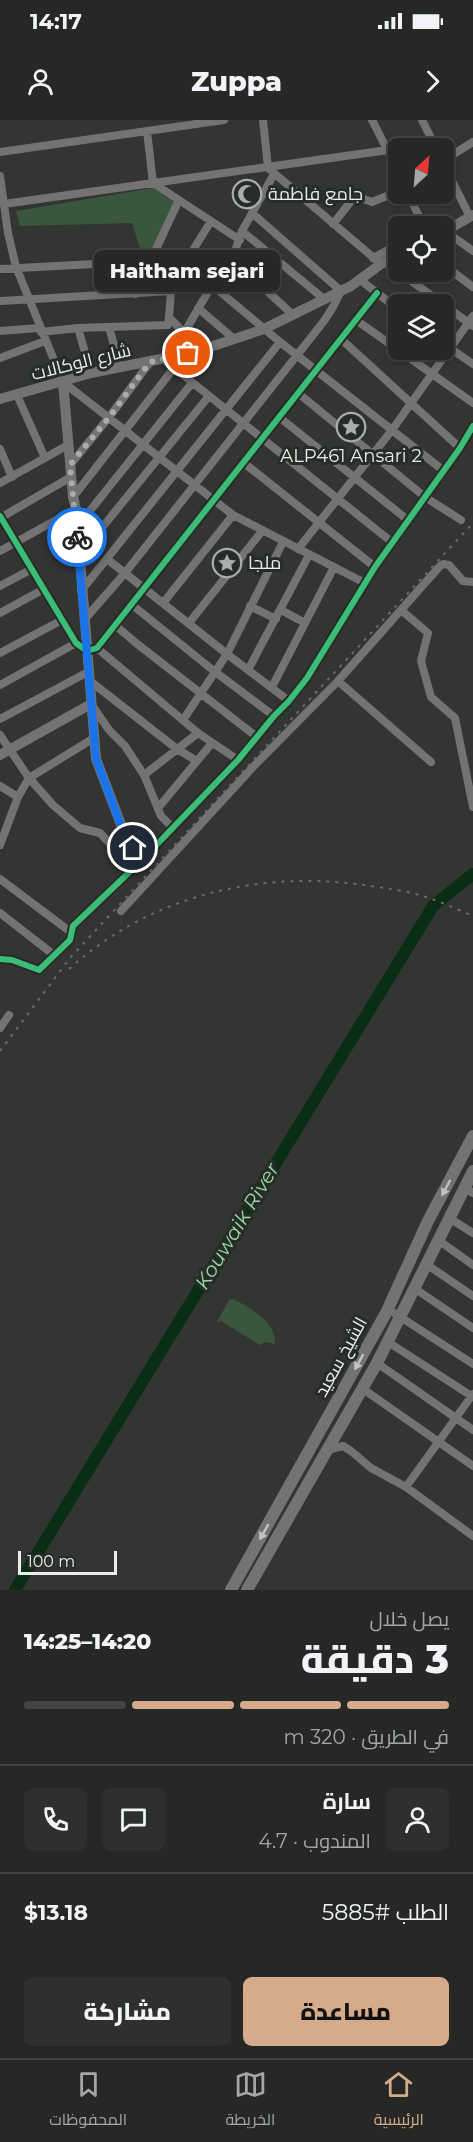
<!DOCTYPE html>
<html lang="ar">
<head>
<meta charset="utf-8">
<style>
	:root { --surface:#262826; --page:#2e302e; --text:#f1f3f6; --muted:#a4a6a7; --line:#424443; --accent:#d6ab8b }
	body { margin:0; font-family:Montserrat,Cairo,sans-serif; background:var(--page); color:var(--text); direction:rtl; height:100vh; display:flex; flex-direction:column; font-size:22px; white-space:nowrap }
	* { box-sizing:border-box; margin:0 }
	p { font-size:20px; color:var(--muted) }
	.icon { flex:none; width:33px; height:33px; fill:none; stroke:currentColor; stroke-width:2; stroke-linecap:round; stroke-linejoin:round }
	.map { position:relative; height:1470px; overflow:hidden; direction:ltr }
	.side { display:flex; flex-direction:column; background:var(--surface); flex:1 }
	.side>* { flex:none }
	.needle { width:39px; rotate:26deg }
	.buttons { position:absolute; left:388px; top:18px; display:grid; gap:12px }
	.buttons a { display:grid; place-items:center; width:66px; height:66px; border-radius:9px; background:var(--surface); box-shadow:0 3px 9px #0003,0 0 0 2px var(--line); font-size:30px }
	.scale { position:absolute; left:18px; bottom:15px; width:99px; box-sizing:border-box; padding-left:6px; border:3px solid #eaedea; border-top:0; font-size:16px; line-height:21px; white-space:nowrap; color:#eaedea; -webkit-text-stroke:4px #282c28; paint-order:stroke }
	.pin { position:absolute; display:grid; place-items:center; width:51px; height:51px; color:#fff; margin:-26px; border:3px solid #fff; border-radius:50%; box-shadow:0 2px 6px #0007 }
	.courier { position:absolute; display:grid; place-items:center; width:60px; height:60px; margin:-30px; border:4px solid #1a73e8; border-radius:50%; background:#fff; color:#222; box-shadow:0 2px 8px #0007 }
	.bubble { position:absolute; height:42px; border-radius:9px; background:var(--surface); box-shadow:0 3px 9px #0003,0 0 0 2px var(--line); font-size:20px; font-weight:800; line-height:42px; text-align:center; direction:rtl }
	.head em { font-style:normal; font-weight:800 }
	.head div { display:flex; flex-direction:column-reverse }
	.head { display:flex; align-items:center; justify-content:space-between; height:102px; padding:0 24px }
	h1 { font-size:39px; font-weight:800; line-height:45px }
	.bar { display:grid; grid-template-columns:repeat(4,1fr); gap:9px 6px; align-content:center; height:72px; padding:0 24px }
	.bar i { height:8px; border-radius:4px; background:var(--line) }
	.bar .active { background:var(--accent) }
	.bar p { grid-column:span 4 }
	.line { display:flex; align-items:center; gap:15px; padding:0 24px; border-top:2px solid var(--line) }
	.line div { flex:1 }
	.round { display:grid; place-items:center; flex:none; width:63px; height:63px; border-radius:9px; background:var(--page) }
	.cta { display:flex; gap:12px; margin-top:auto; padding:12px 24px }
	.cta a { flex:1; height:69px; border-radius:9px; background:var(--accent); color:#111; font-size:24px; font-weight:800; line-height:69px; text-align:center }
	.cta a+a { background:var(--page); color:var(--text) }
	.status { display:flex; justify-content:space-between; align-items:center; height:42px; padding:0 30px; background:var(--surface); direction:ltr }
	.status svg { height:16px; fill:currentColor }
	header { display:flex; justify-content:space-between; align-items:center; height:78px; padding:0 24px; background:var(--surface); font-size:27px; font-weight:800 }
	.tabs { display:flex; justify-content:space-around; align-items:center; height:84px; border-top:2px solid var(--line); background:var(--surface); font-size:16px; color:var(--muted) }
	.tabs a { display:grid; justify-items:center; gap:3px }
	.tabs .active { color:var(--accent) }
	.map>svg:first-child { display:block }
	.green { fill:#3a573e }
	.lines { fill:none; stroke-linecap:round; stroke-linejoin:round }
	.river { stroke:#092e13; stroke-width:12 }
	.minor { stroke:#727372; stroke-width:8 }
	.tertiary { stroke:#727372; stroke-width:10 }
	.secondary { stroke:#727372; stroke-width:12 }
	.rail { stroke:#696b69; stroke-width:2; stroke-dasharray:3 6; stroke-linecap:butt }
	.cycleway-casing { stroke:#282c28; stroke-width:10 }
	.cycleway { stroke:#3abd76; stroke-width:6 }
	.oneway { fill:#c0c2c0 }
	.done { stroke:#aaadaa; stroke-width:6; stroke-dasharray:0 10.8 }
	.route { stroke:#1a73e8; stroke-width:8 }
	.labels { text-anchor:middle; dominant-baseline:central; stroke-width:6; stroke-linejoin:round; paint-order:stroke }
	.poi-label { font-size:18px; fill:#eaedea; stroke:#282c28; text-anchor:start }
	.street-label { font-size:18px; fill:#eaedea; stroke:#282c28 }
	.water-label { font-size:20px; font-style:italic; fill:#9ad9a4; stroke:#282c28 }
</style>
</head>
<body>
<div class="status"><b>14:17</b><svg viewBox="0 0 49 12"><path d="M0 12V9h3v3zM5 12V6h3v6zM10 12V3h3v9zM15 12V0h3v12zM26 1h20v11H26zM47 4h2v5h-2z"/></svg></div>
<header><svg class="icon" aria-label="forward" viewBox="0 0 24 24"><path d="M9 5l7 7-7 7"/></svg>Zuppa<svg class="icon" aria-label="person" viewBox="0 0 24 24"><circle cx="12" cy="8" r="4"/><path d="M4 21q1-7 8-7t8 7"/></svg></header>
<div class="map">
<svg width="473" height="1470" viewBox="0 0 473 1470">
	<rect width="100%" height="100%" fill="#333533"/>
	<path class="green" d="M 153,68 L 175,82 L 148,139 L 124,139 L 129,133 L 141,131 L 132,103 L 20,106 L 16,91 Z
		M 232,1179 C 249,1186 277,1203 275,1224 L 266,1222 L 260,1225 L 221,1201 L 217,1202 L 229,1180 Z"/>
	<g class="lines">
		<path class="river" d="M 15,1470 L 433,786 L 473,754"/>
		<path class="minor" d="M 263,0 L 268,48 L 381,144
			M 372,0 L 399,53
			M 422,0 L 436,28
			M 147,11 L 153,63 L 240,120
			M 0,32 L 224,0
			M 444,40 L 473,22
			M 444,45 L 470,97
			M 0,56 L 8,113 L 16,147 L 63,262 L 233,395 L 365,463
			M 408,74 L 424,106
			M 4,84 L 388,30
			M 333,104 L 355,76 L 372,82 L 399,71
			M 242,111 L 324,179
			M 445,111 L 473,131
			M 229,136 L 293,195
			M 373,138 L 399,124
			M 385,142 L 443,184
			M 444,145 L 473,167
			M 0,149 L 151,141
			M 359,159 L 399,190
			M 212,165 L 280,222 L 444,351
			M 135,174 L 179,80
			M 0,181 L 171,171
			M 444,185 L 473,206
			M 198,188 L 234,219
			M 356,200 L 473,283
			M 109,207 L 120,247
			M 78,208 L 91,253
			M 0,211 L 39,208
			M 41,212 L 78,208 L 168,205 L 169,197
			M 184,213 L 169,197 L 171,171 L 174,161 L 211,101
			M 341,219 L 460,328
			M 444,224 L 473,244
			M 188,233 L 184,213 L 229,136 L 235,131 L 242,111 L 274,54
			M 0,238 L 45,221
			M 163,239 L 393,423
			M 298,273 L 425,377 L 461,400
			M 17,275 L 45,338
			M 279,297 L 409,401
			M 0,329 L 12,357
			M 244,343 L 375,447
			M 70,345 L 110,296 L 150,242
			M 0,363 L 68,325
			M 73,377 L 174,248
			M 0,396 L 76,523 L 87,531 L 97,528 L 377,173
			M 0,398 L 71,357
			M 77,407 L 192,263
			M 298,429 L 392,310 L 473,196
			M 0,431 L 76,389
			M 79,436 L 209,276
			M 107,439 L 227,534 L 289,581
			M 0,466 L 32,449
			M 81,471 L 280,222
			M 163,483 L 233,395
			M 131,484 L 214,551 L 274,596
			M 250,486 L 276,499
			M 281,490 L 305,503
			M 401,490 L 428,513 L 421,541 L 431,577 L 455,598 L 473,687
			M 0,493 L 44,469
			M 84,500 L 125,453 L 324,201 L 333,187 L 341,171 L 252,93
			M 189,503 L 262,411
			M 115,505 L 136,523 L 257,617
			M 97,528 L 198,613 L 238,640
			M 0,533 L 62,500
			M 248,550 L 309,435
			M 90,561 L 177,629 L 197,641
			M 338,561 L 431,642
			M 0,565 L 76,523
			M 272,567 L 334,447
			M 92,585 L 109,610 L 125,626 L 144,655 L 161,696 L 172,707
			M 0,599 L 88,552
			M 183,600 L 227,534 L 283,422
			M 0,615 L 29,658 L 53,685 L 80,708 L 100,713 L 133,748
			M 144,655 L 198,613
			M 0,666 L 18,677
			M 158,688 L 212,623
			M 0,725 L 18,677 L 29,658 L 94,618
			M 0,759 L 72,813
			M 121,791 L 253,647 L 338,561 L 440,446 L 443,444 L 449,445 L 463,461 L 473,462
			M 0,793 L 54,835
			M 0,839 L 12,840 L 39,850 L 70,820 L 73,806 L 142,740 L 238,640 L 274,596 L 289,581 L 307,558 L 375,447 L 460,328 L 473,306
			M 0,908 L 9,895
			M 465,1068 L 473,1073
			M 449,1098 L 473,1113
			M 438,1120 L 473,1145
			M 426,1144 L 473,1176
			M 414,1168 L 473,1208
			M 388,1189 L 473,1244
			M 388,1222 L 473,1277
			M 377,1243 L 473,1310
			M 363,1269 L 473,1346
			M 327,1330 L 343,1326 L 351,1331 L 371,1348 L 406,1367 L 473,1416
			M 406,1367 L 473,1274"/>
		<path class="tertiary" d="M 444,112 L 473,95
			M 63,262 L 73,377 L 76,389 L 96,639 L 125,715 L 140,742
			M 0,279 L 91,253 L 195,232 L 264,209 L 351,166 L 381,144 L 399,135
			M 0,635 L 91,584"/>
		<path class="secondary" d="M 231,1470 L 386,1193 L 428,1101 L 473,1016
			M 247,1470 L 377,1243 L 473,1051"/>
		<path class="rail" d="M 69,849 C 153,773 267,748 377,767 C 393,769 411,772 426,777 C 442,782 458,790 473,796
			M 0,931 L 70,838 L 473,403"/>
		<g class="cycleway-casing">
			<path id="cycleway" d="M 0,396 L 76,523 L 87,531 L 97,528 L 377,173
				M 0,839 L 12,840 L 39,850 L 70,820 L 73,806 L 142,740 L 238,640 L 274,596 L 289,581 L 307,558 L 375,447 L 460,328 L 473,306"/>
		</g>
		<use href="#cycleway" class="cycleway"/>
	</g>
	<defs><path id="oneway-solid" d="M-6-.8H1V-3.2L6.5 0L1 3.2V.8H-6Z" transform="scale(1.5)"/></defs>
	<g class="oneway">
		<use href="#oneway-solid" transform="translate(446 1068) rotate(118)"/>
		<use href="#oneway-solid" transform="translate(359 1242) rotate(119)"/>
		<use href="#oneway-solid" transform="translate(264 1412) rotate(120)"/>
	</g>
	<g class="lines">
		<path class="done" d="M 77,417 L 70,345 L 110,296 L 150,242 L 188,233"/>
		<path class="route" d="M 77,417 L 96,639 L 120,703 L 133,728"/>
	</g>
	<defs>
		<g id="mosque-ring" transform="scale(1.5)"><circle r="9.5" fill="#282c28" stroke="#aaadaa" stroke-width="1.5"/><path d="M3.5-4.9A6 6 0 1 0 3.5 4.9A5 5 0 1 1 3.5-4.9Z" fill="#aaadaa"/></g>
		<g id="sight-ring" transform="scale(1.5)"><circle r="9.5" fill="#282c28" stroke="#aaadaa" stroke-width="1.5"/><path d="M0-6L1.8-2.2L6-1.7L2.9 1.2L3.7 5.4L0 3.3L-3.7 5.4L-2.9 1.2L-6-1.7L-1.8-2.2Z" fill="#aaadaa"/></g>
	</defs>
	<g fill-rule="evenodd">
		<use href="#mosque-ring" x="247" y="74"/>
		<use href="#sight-ring" x="351" y="307"/>
		<use href="#sight-ring" x="227" y="443"/>
	</g>
	<g class="labels">
		<g class="poi-label">
			<text x="268" y="74">جامع فاطمة</text>
			<text x="351" y="336" text-anchor="middle">ALP461 Ansari 2</text>
			<text x="248" y="443">ملجا</text>
		</g>
		<g class="street-label">
			<text transform="translate(81 242) rotate(-14)">شارع الوكالات</text>
			<text transform="translate(341 1237) rotate(-61)">الشيخ سعيد</text>
		</g>
		<g class="water-label">
			<text transform="translate(237 1106) rotate(-59)">Kouwaik River</text>
		</g>
	</g>
</svg>
<div class="buttons">
<a><svg class="needle" viewBox="-14 -14 28 28"><path d="M0-13l5 13h-10z" fill="#e53935"/><path d="M0 13l5-13h-10z" fill="#a4a6a7"/></svg></a>
<a><svg class="icon" aria-label="locate" viewBox="0 0 24 24"><circle cx="12" cy="12" r="6"/><path d="M12 2v4M12 18v4M2 12h4M18 12h4"/></svg></a>
<a><svg class="icon" aria-label="layers" viewBox="0 0 24 24"><path d="M12 4l9 5-9 5-9-5zM3 14l9 5 9-5"/></svg></a>
</div>
<div class="scale">100 m</div>
<div class="pin" style="left:188px;top:233px;background:#ea580c"><svg class="icon" aria-label="bag" viewBox="0 0 24 24"><path d="M5 8h14l-1 12H6zM9 8a3 3 0 0 1 6 0"/></svg></div>
<div class="pin" style="left:133px;top:728px;background:#1f2937"><svg class="icon" aria-label="home" viewBox="0 0 24 24"><path d="M3 11l9-7 9 7M6 9v11h12V9"/></svg></div>
<div class="courier" style="left:77px;top:417px"><svg class="icon" aria-label="bike" viewBox="0 0 24 24"><circle cx="6" cy="16" r="4"/><circle cx="18" cy="16" r="4"/><path d="M6 16l4-8h5l3 8M10 8l3 8H6M13 5h3"/></svg></div>
<div class="bubble" style="left:94px;top:130px;width:186px">Haitham sejari</div>
</div>
<section class="side">
<div class="head"><div><h1>3 دقيقة</h1><p>يصل خلال</p></div><em>14:20–14:25</em></div>
<div class="bar"><i class="active"></i><i class="active"></i><i class="active"></i><i></i><p>في الطريق · 320 m</p></div>
<div class="line" style="height:108px"><a class="round"><svg class="icon" aria-label="person" viewBox="0 0 24 24"><circle cx="12" cy="8" r="4"/><path d="M4 21q1-7 8-7t8 7"/></svg></a><div><b>سارة</b><p>المندوب · 4.7</p></div><a class="round"><svg class="icon" aria-label="chat" viewBox="0 0 24 24"><path d="M4 5h16v11H9l-5 4z"/></svg></a><a class="round"><svg class="icon" aria-label="phone" viewBox="0 0 24 24"><path d="M5 4h4l2 5-3 2q2 4 5 5l2-3 5 2v4C11 20 4 13 5 4z"/></svg></a></div>
<div class="line" style="height:78px"><div>الطلب #5885</div><b>$13.18</b></div>
<div class="cta"><a>مساعدة</a><a>مشاركة</a></div>
</section>
<nav class="tabs">
<a class="active"><svg class="icon" aria-label="home" viewBox="0 0 24 24"><path d="M3 11l9-7 9 7M6 9v11h12V9"/></svg>الرئيسية</a>
<a><svg class="icon" aria-label="map" viewBox="0 0 24 24"><path d="M3 6l6-2 6 2 6-2v14l-6 2-6-2-6 2zM9 4v14M15 6v14"/></svg>الخريطة</a>
<a><svg class="icon" aria-label="saved" viewBox="0 0 24 24"><path d="M7 4h10v16l-5-4-5 4z"/></svg>المحفوظات</a>
</nav>
</body>
</html>
